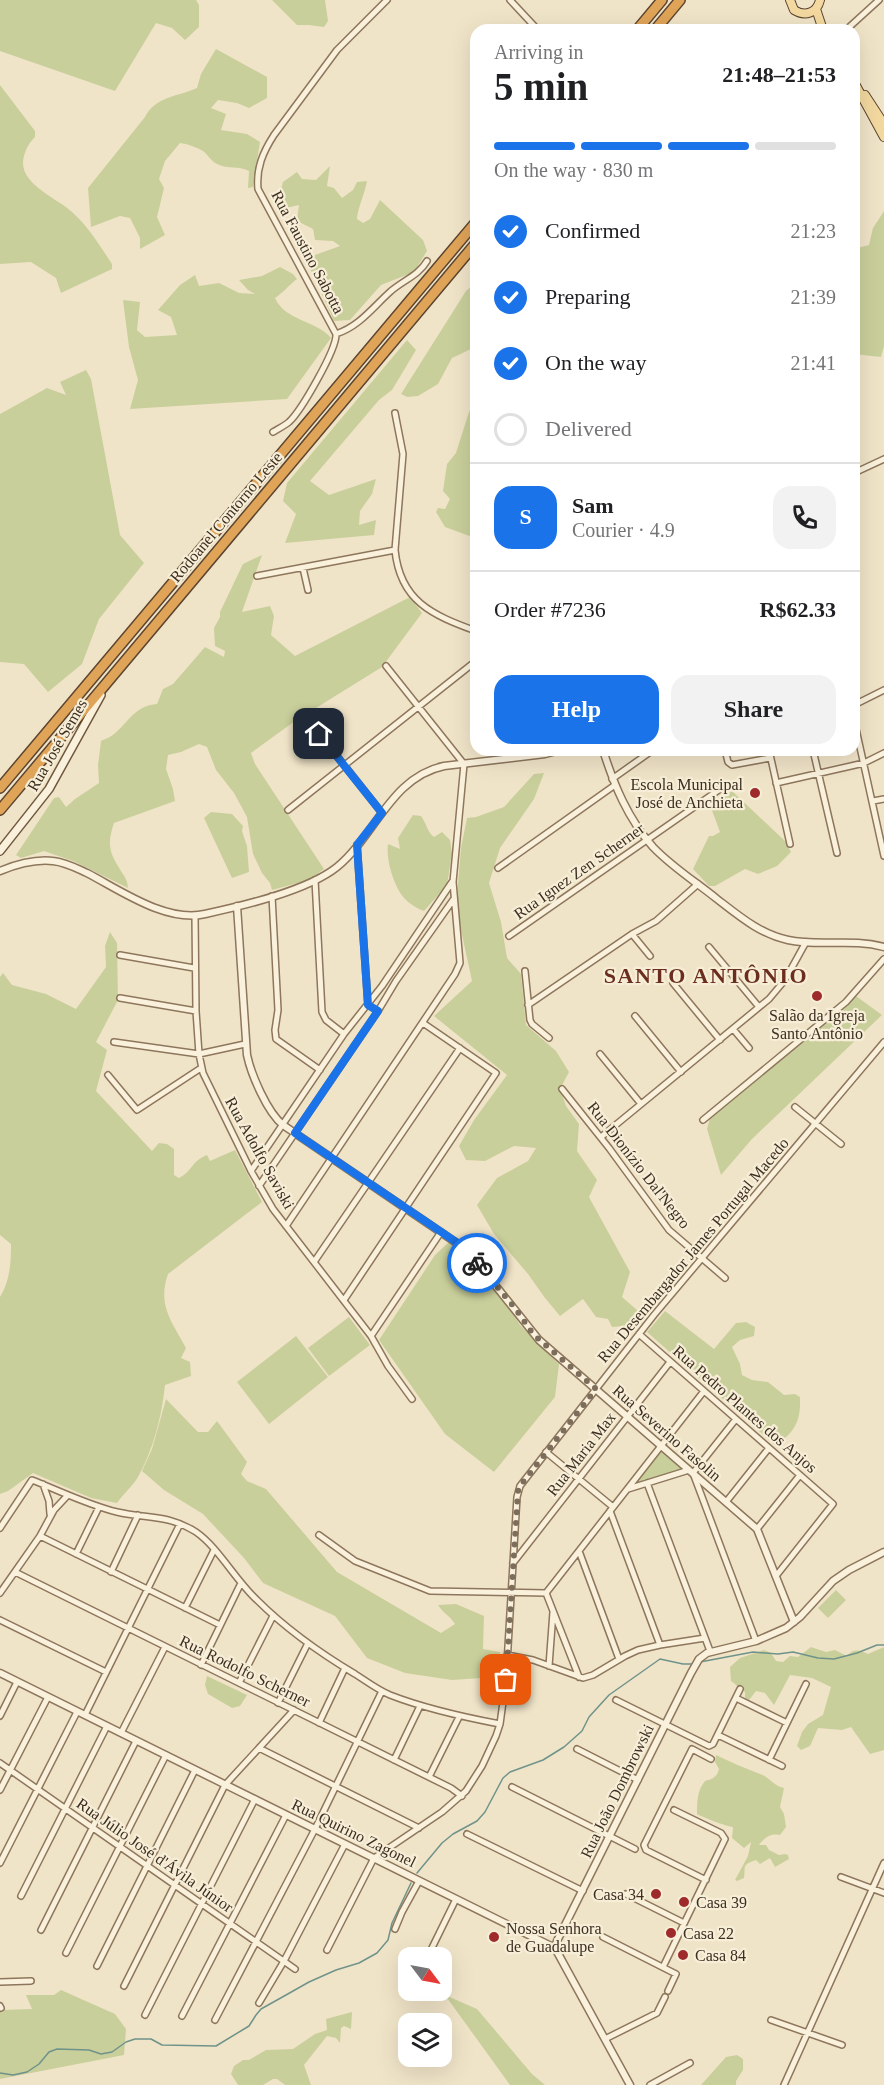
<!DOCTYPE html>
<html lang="en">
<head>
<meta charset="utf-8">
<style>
	:root { --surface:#fff; --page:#f2f2f2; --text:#202124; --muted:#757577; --line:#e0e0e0; --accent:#1a73e8 }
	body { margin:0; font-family:Georgia,serif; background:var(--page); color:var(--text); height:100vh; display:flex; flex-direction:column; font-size:22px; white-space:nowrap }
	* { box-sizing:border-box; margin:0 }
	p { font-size:20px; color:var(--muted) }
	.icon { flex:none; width:33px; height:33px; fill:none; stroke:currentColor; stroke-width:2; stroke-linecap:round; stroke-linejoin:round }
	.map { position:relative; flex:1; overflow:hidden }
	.sheet { position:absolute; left:470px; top:24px; width:390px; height:732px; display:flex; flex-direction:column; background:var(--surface); border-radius:18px; box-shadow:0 6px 24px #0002 }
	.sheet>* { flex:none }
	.needle { width:39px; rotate:122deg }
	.fabs { position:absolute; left:398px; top:1947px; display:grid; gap:12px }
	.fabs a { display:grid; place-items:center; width:54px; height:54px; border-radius:12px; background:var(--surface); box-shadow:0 6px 24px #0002; font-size:30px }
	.pin { position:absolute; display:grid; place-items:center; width:51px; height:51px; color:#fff; margin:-26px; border-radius:12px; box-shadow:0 3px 9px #0006 }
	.courier { position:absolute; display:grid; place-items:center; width:60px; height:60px; margin:-30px; border:4px solid #1a73e8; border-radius:50%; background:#fff; color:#222; box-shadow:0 2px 8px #0007 }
	.head em { font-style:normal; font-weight:700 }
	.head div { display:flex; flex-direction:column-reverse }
	.head { display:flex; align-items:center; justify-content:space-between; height:102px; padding:0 24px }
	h1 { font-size:39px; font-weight:700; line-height:45px }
	.bar { display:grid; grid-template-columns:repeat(4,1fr); gap:9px 6px; align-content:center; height:72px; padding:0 24px }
	.bar i { height:8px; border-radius:4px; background:var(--line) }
	.bar .current { background:var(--accent) }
	.bar p { grid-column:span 4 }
	.line { display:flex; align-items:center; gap:15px; padding:0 24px; border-top:2px solid var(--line) }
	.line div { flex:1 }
	.round { display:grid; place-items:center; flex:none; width:63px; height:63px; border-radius:18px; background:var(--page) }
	ol { padding:0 24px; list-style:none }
	li { display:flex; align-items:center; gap:18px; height:66px }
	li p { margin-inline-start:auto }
	li .icon { padding:6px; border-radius:50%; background:var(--accent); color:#fff; stroke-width:4 }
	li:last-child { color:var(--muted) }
	li i { width:33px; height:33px; border:3px solid var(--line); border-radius:50% }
	.primary-button { display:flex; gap:12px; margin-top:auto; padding:12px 24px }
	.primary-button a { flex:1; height:69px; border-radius:18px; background:var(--accent); color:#fff; font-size:24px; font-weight:700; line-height:69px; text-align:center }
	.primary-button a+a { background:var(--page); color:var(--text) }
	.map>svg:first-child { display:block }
	.green { fill:#c9cf9b }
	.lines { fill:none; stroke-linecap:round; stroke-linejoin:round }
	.stream { stroke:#6f938a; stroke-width:1.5 }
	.minor-casing { stroke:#8d765c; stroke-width:8 }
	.tertiary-casing { stroke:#8d765c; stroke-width:9 }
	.secondary-casing { stroke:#6f573f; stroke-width:10 }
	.primary-casing { stroke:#5b4430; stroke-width:10 }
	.motorway-casing { stroke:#5b4430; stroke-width:12 }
	.minor { stroke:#faf1dc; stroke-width:5 }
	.tertiary { stroke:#faf1dc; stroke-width:6 }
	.secondary { stroke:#faf1dc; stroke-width:7 }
	.primary { stroke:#f3d9a0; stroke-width:8 }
	.motorway { stroke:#e0a458; stroke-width:9 }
	.done { stroke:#7c6e5b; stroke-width:6; stroke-dasharray:0 10.8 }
	.route { stroke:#1a73e8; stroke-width:8 }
	.poi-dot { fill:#9e2a2b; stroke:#f7eed8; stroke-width:2 }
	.labels { text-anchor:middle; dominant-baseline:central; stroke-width:4.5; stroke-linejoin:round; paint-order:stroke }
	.street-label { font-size:16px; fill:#3d2e20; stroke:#f7eed8 }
	.poi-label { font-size:16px; fill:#3d2e20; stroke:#f7eed8; text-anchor:start }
	.district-label { font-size:22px; font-weight:bold; letter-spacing:1.5px; fill:#6b2e1e; stroke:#f7eed8 }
</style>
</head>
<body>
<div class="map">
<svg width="884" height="2085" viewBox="0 0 884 2085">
	<rect width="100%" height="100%" fill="#f0e4c8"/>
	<path class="green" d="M 0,0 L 196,0 L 199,5 L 199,27 L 185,40 L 172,28 L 156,23 L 115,91 L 0,51 Z
		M 272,0 L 325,0 L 328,21 L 324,27 L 309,25 L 297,25 Z
		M 216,49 L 267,77 L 267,98 L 249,108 L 237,103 L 218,100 L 211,108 L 226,114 L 221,130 L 247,134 L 260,142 L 253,187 L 248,188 L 249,171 C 237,165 229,170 217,164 C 211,161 208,155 203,151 C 196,147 188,144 180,143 L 165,161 L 159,179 L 164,188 L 157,217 L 165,235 L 140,249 L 140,238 L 130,218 L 120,216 L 91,227 L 88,188 L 145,117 C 156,96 177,97 197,88 L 201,74 Z
		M 0,85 L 35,131 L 35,137 C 29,143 27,147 24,156 C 16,183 57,198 72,212 C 89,227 100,246 112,264 L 112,269 L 61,293 L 56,278 L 31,262 L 0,264 Z
		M 330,166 L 327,186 L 334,188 L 342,198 L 353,190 L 357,182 L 367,181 C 365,194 358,206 357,219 L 363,223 L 370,219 L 380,200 L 423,240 L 427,251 L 414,272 L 381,285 L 350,320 L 334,321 L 309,266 L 315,255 L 340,246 L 333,241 L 315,240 L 313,229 L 297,221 L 299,205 L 286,208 L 278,200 L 283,182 L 297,172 L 302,179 L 316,180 Z
		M 884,211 L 884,346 L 881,357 L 854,354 L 854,249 L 869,245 L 873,228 Z
		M 280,267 L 293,274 L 297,279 C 289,285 284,292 275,298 C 285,321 316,320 331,338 L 287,399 L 130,409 L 138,380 L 129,347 L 123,300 L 140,302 L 137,330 L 145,337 L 177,335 L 171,317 L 158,310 L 180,285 L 195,275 L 199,286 L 219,283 L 239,293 L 255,294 L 248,290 L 239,280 L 262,276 Z
		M 475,283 L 475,347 L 452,358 L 438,384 L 418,396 L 407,397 L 401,394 L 466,291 Z
		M 407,340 L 416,350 L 392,390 L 379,400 L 310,481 L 329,495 L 376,479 L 372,494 L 360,511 L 359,525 L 376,520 L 374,535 L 285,543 L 296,514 L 283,501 L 287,483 Z
		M 86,370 L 91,379 L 120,535 L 144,563 L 99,619 L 82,664 L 48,692 L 24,664 L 0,662 L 0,414 L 47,388 L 66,395 L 60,382 Z
		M 475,401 L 475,538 L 445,527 L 436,512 L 438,508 L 445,509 L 450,499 L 443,491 L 447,464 L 456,453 L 469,412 Z
		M 262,555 L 242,612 L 270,606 L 274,616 L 271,635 L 295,656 L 410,597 L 422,613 L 382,667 L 295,721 L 251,753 L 255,764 L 324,869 L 309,880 L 272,890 L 270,883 L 262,873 L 253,854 L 247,817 L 234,793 L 216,770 L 207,747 L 199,744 L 181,752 L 168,755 L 166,769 L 173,789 L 175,801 L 114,823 C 108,841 108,850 118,866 C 123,876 127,876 128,888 L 73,861 L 44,851 L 21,858 L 16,855 L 54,798 L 59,797 L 66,807 L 75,799 L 99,783 L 98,765 L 101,741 C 105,739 111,737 114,734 C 129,722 134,706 157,704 L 163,689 L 173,684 L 205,647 L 224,657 L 225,651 L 215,646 L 214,628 L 220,617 L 220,612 L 243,564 Z
		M 544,773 L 534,799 L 500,848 L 489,883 L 501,922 L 507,958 L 521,974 L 526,1025 L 556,1051 L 569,1072 L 560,1089 L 566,1106 L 579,1124 L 577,1151 L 597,1180 L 589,1197 L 630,1272 L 622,1297 L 645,1317 L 635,1325 L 612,1327 L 608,1319 L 596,1317 L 583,1299 L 560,1316 L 545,1298 L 528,1274 L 494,1234 L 477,1205 L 497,1178 L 528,1161 L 536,1148 L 514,1146 L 485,1161 L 466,1160 L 459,1146 L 474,1120 L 507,1075 L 434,1016 L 472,981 L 456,907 L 461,848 L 467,818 L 476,817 L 504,807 L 534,774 Z
		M 732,791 L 785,841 L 791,852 L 777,866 L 758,874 L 745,869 L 715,886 L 709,886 L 693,869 L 709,836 L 713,836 L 720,832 L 710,805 Z
		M 211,812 L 232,814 L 243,826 L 242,831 L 247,846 L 249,872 L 232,878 L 204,818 Z
		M 413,815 L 421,816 C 427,824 427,832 434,837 L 442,832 L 450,840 L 452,853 L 447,885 L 424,911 C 403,903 396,889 390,868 C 388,859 387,852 388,844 L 400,849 L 398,838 Z
		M 110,932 L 117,943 L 118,1000 L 96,1042 L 107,1050 L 96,1091 L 152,1151 L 159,1143 L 167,1144 L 174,1149 L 174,1175 L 179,1178 C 194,1170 190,1162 207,1155 L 210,1161 L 235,1150 L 262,1202 L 168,1274 C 157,1305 172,1322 186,1348 L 181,1358 L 190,1362 L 191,1376 L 165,1385 C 162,1416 153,1450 138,1477 C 133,1486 123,1494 117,1503 L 91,1498 L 33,1473 L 8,1491 L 0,1494 L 0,1297 C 10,1281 11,1263 11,1244 L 0,1235 L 0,977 L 3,973 L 12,985 L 46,994 L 76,1009 L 106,967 L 105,946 Z
		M 856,996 L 882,1015 L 752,1139 L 721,1175 L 707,1129 L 710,1118 L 842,1011 Z
		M 450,1241 L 467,1255 L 467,1262 L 476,1273 L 481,1272 L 502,1296 L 520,1325 L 559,1364 L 555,1397 L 494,1472 L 445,1434 L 379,1340 L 435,1255 Z
		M 665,1311 L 714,1349 L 736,1323 L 746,1322 L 755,1327 L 754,1336 L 740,1340 L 732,1347 L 740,1364 L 742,1375 L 752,1380 L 768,1382 L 784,1395 L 795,1394 L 800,1397 C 801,1421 795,1433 775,1445 L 647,1332 Z
		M 349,1317 L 370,1345 L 329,1376 L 308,1348 Z
		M 296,1336 L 328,1377 L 269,1424 L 237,1382 Z
		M 166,1399 L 198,1432 L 208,1432 L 217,1421 L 247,1462 L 241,1474 L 247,1481 L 266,1489 L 337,1572 L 441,1633 L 455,1624 C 450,1616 443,1613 438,1605 L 456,1604 L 484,1616 L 483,1649 L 500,1652 L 496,1677 L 452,1680 L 405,1673 L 367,1658 L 335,1616 L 263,1583 L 244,1558 L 203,1514 L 164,1490 L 142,1471 L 152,1449 Z
		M 661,1448 L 686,1469 L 631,1486 Z
		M 836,1590 L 846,1600 L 828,1618 L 818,1608 Z
		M 811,1647 L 826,1652 L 835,1650 L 847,1656 C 853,1648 859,1650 868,1654 L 884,1647 L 884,1750 L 870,1754 L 851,1727 L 842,1730 L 818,1728 L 810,1746 L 801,1750 L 797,1746 L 802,1732 L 808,1724 L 823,1715 L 831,1687 L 812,1678 L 790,1675 L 774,1705 L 765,1693 L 756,1691 L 749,1700 L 745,1699 L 745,1692 L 731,1681 L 730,1667 L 740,1658 L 764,1650 L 771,1653 L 776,1661 L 783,1662 L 790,1656 L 798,1657 Z
		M 207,1676 L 247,1695 L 240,1706 L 232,1708 L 208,1694 L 205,1685 Z
		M 716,1755 C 730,1762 745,1768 760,1774 C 769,1777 774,1786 784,1788 L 780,1807 L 784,1814 L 786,1827 L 780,1835 C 771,1833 765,1837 759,1845 L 766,1845 L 769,1850 L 779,1855 L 785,1854 L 788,1855 L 789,1859 L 775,1867 L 770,1858 L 760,1864 L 756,1860 C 741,1865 746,1866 744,1878 L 737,1881 L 735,1880 L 748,1856 L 751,1842 L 744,1848 L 732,1838 L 733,1827 C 728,1827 702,1817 697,1814 C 697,1801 697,1791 705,1781 C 713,1779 717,1777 719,1769 L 715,1762 Z
		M 61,1990 L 115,2014 L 126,2029 L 124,2055 L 0,2079 L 0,2010 L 32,2009 L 26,1995 L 54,1995 Z
		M 445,1995 L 477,2009 L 532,2074 L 545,2085 L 510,2085 Z
		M 352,2012 L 351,2029 L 344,2026 L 341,2028 L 340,2043 L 336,2038 L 327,2036 L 304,2065 L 311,2085 L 285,2085 L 277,2079 L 273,2079 L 263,2085 L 238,2085 L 231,2074 L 234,2066 L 243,2060 L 249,2060 L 266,2050 L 293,2049 L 315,2034 L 327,2030 L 326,2019 Z
		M 737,2055 L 743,2059 L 743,2070 L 736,2081 L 736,2085 L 701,2085 L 726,2057 Z"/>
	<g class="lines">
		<path class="stream" d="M 700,1662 L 753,1652 L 778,1654 L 793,1652 L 818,1658 L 834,1659 L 857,1653 L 877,1645 L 884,1645
			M 417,1873 L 442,1843 L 453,1834 L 477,1821 L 485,1812 L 503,1778 L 510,1772 L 543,1760 L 564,1747 L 582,1731 L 589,1717 L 609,1695 L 660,1659 L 683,1664 L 692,1664
			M 0,2073 L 13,2075 L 27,2072 L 39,2064 L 49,2052 L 57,2049 L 89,2050 L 101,2054 L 112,2052 L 126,2042 L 135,2039 L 151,2039 L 162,2045 L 216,2046 L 249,2026 L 256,2015 L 261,2009 L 286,1995 L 309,1982 L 336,1970 L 359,1963 L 377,1953 L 388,1940 L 392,1923 L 411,1883"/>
		<g class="minor-casing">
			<path id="minor" d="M 510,0 L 538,30
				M 846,30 L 879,0
				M 336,334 C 360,326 373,307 391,291 C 404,280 419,275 427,261
				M 395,413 L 403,454 L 395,550 C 400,601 432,615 476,631
				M 273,432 C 278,429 284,426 289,422 C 301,411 337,349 336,334 L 258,189 C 256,168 263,152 274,135 L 337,50 L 387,0
				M 854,473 L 884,459
				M 303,568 L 308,590
				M 257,576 L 395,550
				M 854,705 L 884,690
				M 307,718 L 382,813
				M 854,720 L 884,856
				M 725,750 L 728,762 L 732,765 L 770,758
				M 769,750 L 790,844
				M 813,750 L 837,853
				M 612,779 L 653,750
				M 776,783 L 864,763 L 884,753
				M 873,801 L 884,799
				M 288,810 L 476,661
				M 357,845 L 368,1005
				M 498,868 L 615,785
				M 315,880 L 322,1012 L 326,1020 L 344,1034
				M 272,896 L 278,1010 L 275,1030 L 276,1039 L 320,1070
				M 195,916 L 196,1011 L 199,1054 L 203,1073 L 251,1171 L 273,1209 L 371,1336 L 388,1366 L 412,1399
				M 632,934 L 650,956
				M 509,936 L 723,787
				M 709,947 L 759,1007
				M 120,955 L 194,968
				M 525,971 L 530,1020 L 532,1024 L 549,1038
				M 673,983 L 720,1040
				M 120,998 L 196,1011
				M 528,1005 L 632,934 L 656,921 L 698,884
				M 635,1016 L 681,1072
				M 733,1029 L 749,1048
				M 114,1042 L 199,1054 L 245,1044
				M 600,1054 L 641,1104
				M 108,1075 L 137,1110 L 201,1068
				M 562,1089 L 609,1148 L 669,1230 L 725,1278
				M 795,1107 L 841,1144
				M 703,1120 L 846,1002 L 884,959
				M 601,1137 L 769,999 L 785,980 L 806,942
				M 251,1171 L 344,1034 L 382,986 L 452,882
				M 259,1186 L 378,1011 L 396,981 L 453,900
				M 286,1226 L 455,974 L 460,963 L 453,882 L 464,764 L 386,666
				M 314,1262 L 460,1048
				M 344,1300 L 496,1073 L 423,1023
				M 639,1334 L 833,1504 L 776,1576
				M 371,1336 L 441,1232
				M 736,1419 L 693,1473 L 756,1641
				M 546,1452 L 613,1507
				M 647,1483 L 710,1651
				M 43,1484 L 49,1501 L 50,1514
				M 628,1489 L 689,1470
				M 726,1502 L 769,1448
				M 610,1511 L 660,1645
				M 0,1528 L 32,1480 C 60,1491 88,1505 117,1512 C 147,1519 168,1514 196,1532 C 218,1547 236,1581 257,1600 C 286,1629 320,1653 355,1674 C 366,1681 378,1690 390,1695 C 426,1709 463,1717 500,1724
				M 757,1529 L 800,1475
				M 319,1535 L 355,1561 L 430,1591 L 546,1593
				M 40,1536 L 220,1625
				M 579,1551 L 619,1659
				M 76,1554 L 99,1507
				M 513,1563 L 670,1362
				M 15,1572 L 451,1788 L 462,1796
				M 111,1572 L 138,1515
				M 0,1593 L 40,1536 L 54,1510 L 68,1495
				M 546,1593 L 704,1391
				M 546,1593 L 579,1677
				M 185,1608 L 214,1550
				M 0,1620 L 106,1672
				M 507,1655 L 533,1660 L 583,1678 L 593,1675 L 625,1656 L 638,1650 L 660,1645 L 705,1638
				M 201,1665 L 241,1583
				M 549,1666 L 553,1612
				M 239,1683 L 273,1616
				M 736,1698 L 787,1723
				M 616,1700 L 709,1746 L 713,1744 L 740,1689
				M 278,1703 L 308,1643
				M 85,1715 L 180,1524
				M 0,1716 L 17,1682
				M 319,1723 L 345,1668
				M 121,1733 L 165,1647
				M 718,1735 L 782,1766
				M 259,1748 L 419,1828
				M 577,1749 L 638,1780
				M 394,1760 L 420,1706
				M 769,1760 L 806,1684
				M 0,1763 L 295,1969
				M 429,1777 L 459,1717
				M 512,1787 L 635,1849
				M 0,1790 L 48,1697
				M 467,1834 L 583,1891
				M 0,1863 L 77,1712
				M 841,1877 L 884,1893
				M 706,1880 L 646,1850 L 644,1845 L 692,1749 L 711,1759
				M 626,1894 L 684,1923
				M 21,1896 L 107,1726
				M 395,1929 L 402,1912 L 419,1881
				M 41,1930 L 136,1741
				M 603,1937 L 676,1974 L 668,1991
				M 327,1950 L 374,1858 L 442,1812 L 466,1791 L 482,1766 L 496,1736 L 500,1724 L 506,1680 L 517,1497 L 520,1486 L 654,1315 L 884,1042
				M 66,1953 L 166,1755
				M 427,1958 L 456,1899
				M 97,1966 L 195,1770
				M 663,1967 L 725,1839 L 721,1833 L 674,1810
				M 0,1982 L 31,1981
				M 124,1986 L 225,1785 L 294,1710
				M 259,2003 L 284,1961 L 345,1844
				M 0,2006 L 1,2008
				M 145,2015 L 255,1799
				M 182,2016 L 286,1815
				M 215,2020 L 315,1829 L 382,1691
				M 771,2020 L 842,2045
				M 605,2039 L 657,2013 L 665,1997
				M 650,2085 L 690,2063
				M 784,2085 L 884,1863"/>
		</g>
		<g class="tertiary-casing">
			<path id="tertiary" d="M 603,750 C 614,785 628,819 653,847 C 672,867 696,882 717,899 C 739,916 760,934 788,940 C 820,947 851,938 884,947
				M 0,871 C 17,864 35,859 53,861 C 65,862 76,868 87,873 C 120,890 166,923 205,914 C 242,906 307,891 337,867 C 375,836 391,777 444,766 L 545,754 L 560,750
				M 237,906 L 247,1055 C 251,1074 267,1112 283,1125 L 467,1250 L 539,1340 L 757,1529 L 794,1622
				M 0,1673 L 555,1948 L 630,2085
				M 555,1948 L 557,1941 L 691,1673 L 699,1659 L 707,1653 L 756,1641 L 786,1628 L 800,1617 L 833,1581 L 849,1570 L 884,1552"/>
		</g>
		<g class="secondary-casing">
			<path id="secondary" d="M 0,851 L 49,789 L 101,695"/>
		</g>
		<g class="primary-casing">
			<path id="primary" d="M 790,0 L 794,10 C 805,17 817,13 820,0
				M 816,9 L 823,30
				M 854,82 L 884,137
				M 865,95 L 884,124"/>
		</g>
		<g class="motorway-casing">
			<path id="motorway" d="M 637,30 L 662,0
				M 655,30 L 680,0
				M 0,788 L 476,222
				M 0,810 L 476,243"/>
		</g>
		<use href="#minor" class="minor"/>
		<use href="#tertiary" class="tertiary"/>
		<use href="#secondary" class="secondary"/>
		<use href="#primary" class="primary"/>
		<use href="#motorway" class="motorway"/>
	</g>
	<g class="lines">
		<path class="done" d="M 477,1263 L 515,1308 L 533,1334 L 596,1389 L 523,1482 L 518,1491 L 506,1680"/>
		<path class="route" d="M 319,734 L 382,813 L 357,845 L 368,1005 L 378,1011 L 295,1133 L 462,1246 L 477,1263"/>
	</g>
	<g class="poi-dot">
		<circle cx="755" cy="793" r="6"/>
		<circle cx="817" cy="996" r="6"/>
		<circle cx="656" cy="1894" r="6"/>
		<circle cx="684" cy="1902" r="6"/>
		<circle cx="671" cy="1933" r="6"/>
		<circle cx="494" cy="1937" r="6"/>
		<circle cx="683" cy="1955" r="6"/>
	</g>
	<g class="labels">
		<g class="street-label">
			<text transform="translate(308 252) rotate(62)">Rua Faustino Sabotta</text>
			<text transform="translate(226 517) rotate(-50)">Rodoanel Contorno Leste</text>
			<text transform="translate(57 745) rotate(-60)">Rua José Semes</text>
			<text transform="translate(579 871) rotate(-35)">Rua Ignez Zen Scherner</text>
			<text transform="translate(260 1153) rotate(61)">Rua Adolfo Saviski</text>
			<text transform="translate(639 1165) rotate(52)">Rua Dionízio Dal'Negro</text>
			<text transform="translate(693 1250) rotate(-50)">Rua Desembargador James Portugal Macedo</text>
			<text transform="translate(745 1409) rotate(41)">Rua Pedro Plantes dos Anjos</text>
			<text transform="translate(667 1433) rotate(41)">Rua Severino Fasolin</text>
			<text transform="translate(581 1454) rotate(-52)">Rua Maria Max</text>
			<text transform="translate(245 1671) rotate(26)">Rua Rodolfo Scherner</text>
			<text transform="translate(617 1791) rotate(-64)">Rua João Dombrowski</text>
			<text transform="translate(354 1833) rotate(26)">Rua Quirino Zagonel</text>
			<text transform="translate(155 1855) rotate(35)">Rua Júlio José d'Ávila Júnior</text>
		</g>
		<g class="poi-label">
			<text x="743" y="784" text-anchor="end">Escola Municipal<tspan x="743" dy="18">José de Anchieta</tspan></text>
			<text x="817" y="1015" text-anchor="middle">Salão da Igreja<tspan x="817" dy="18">Santo Antônio</tspan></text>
			<text x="644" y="1894" text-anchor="end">Casa 34</text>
			<text x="696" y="1902">Casa 39</text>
			<text x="506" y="1928">Nossa Senhora<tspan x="506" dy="18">de Guadalupe</tspan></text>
			<text x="683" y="1933">Casa 22</text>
			<text x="695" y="1955">Casa 84</text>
		</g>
		<g class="district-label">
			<text x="706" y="975">SANTO ANTÔNIO</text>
		</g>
	</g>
</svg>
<div class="fabs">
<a><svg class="needle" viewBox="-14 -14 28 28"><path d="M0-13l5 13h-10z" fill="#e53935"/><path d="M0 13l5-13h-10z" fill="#757577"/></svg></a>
<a><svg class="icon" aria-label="layers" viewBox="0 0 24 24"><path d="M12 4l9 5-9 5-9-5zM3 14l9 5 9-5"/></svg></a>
</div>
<div class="pin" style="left:506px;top:1680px;background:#ea580c"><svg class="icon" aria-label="bag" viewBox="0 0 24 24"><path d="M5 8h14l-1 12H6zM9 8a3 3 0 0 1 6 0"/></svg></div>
<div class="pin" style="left:319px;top:734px;background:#1f2937"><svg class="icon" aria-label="home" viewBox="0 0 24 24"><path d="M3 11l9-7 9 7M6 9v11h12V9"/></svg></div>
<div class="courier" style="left:477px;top:1263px"><svg class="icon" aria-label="bike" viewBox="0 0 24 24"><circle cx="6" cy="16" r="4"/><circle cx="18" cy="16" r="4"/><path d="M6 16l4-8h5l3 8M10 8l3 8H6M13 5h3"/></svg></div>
<section class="sheet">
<div class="head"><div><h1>5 min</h1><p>Arriving in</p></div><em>21:48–21:53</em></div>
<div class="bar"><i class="current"></i><i class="current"></i><i class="current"></i><i></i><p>On the way · 830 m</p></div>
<ol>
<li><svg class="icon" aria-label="check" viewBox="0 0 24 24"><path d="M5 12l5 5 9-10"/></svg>Confirmed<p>21:23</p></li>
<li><svg class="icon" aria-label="check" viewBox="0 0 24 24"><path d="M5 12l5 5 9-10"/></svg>Preparing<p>21:39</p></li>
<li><svg class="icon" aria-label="check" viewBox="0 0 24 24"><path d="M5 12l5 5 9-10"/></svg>On the way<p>21:41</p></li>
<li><i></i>Delivered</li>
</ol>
<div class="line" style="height:108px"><b class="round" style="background:var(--accent);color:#fff">S</b><div><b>Sam</b><p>Courier · 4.9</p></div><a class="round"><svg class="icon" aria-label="phone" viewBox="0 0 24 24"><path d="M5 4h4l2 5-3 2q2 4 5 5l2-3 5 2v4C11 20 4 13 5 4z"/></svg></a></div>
<div class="line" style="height:78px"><div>Order #7236</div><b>R$62.33</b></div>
<div class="primary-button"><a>Help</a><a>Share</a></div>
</section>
</div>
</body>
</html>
